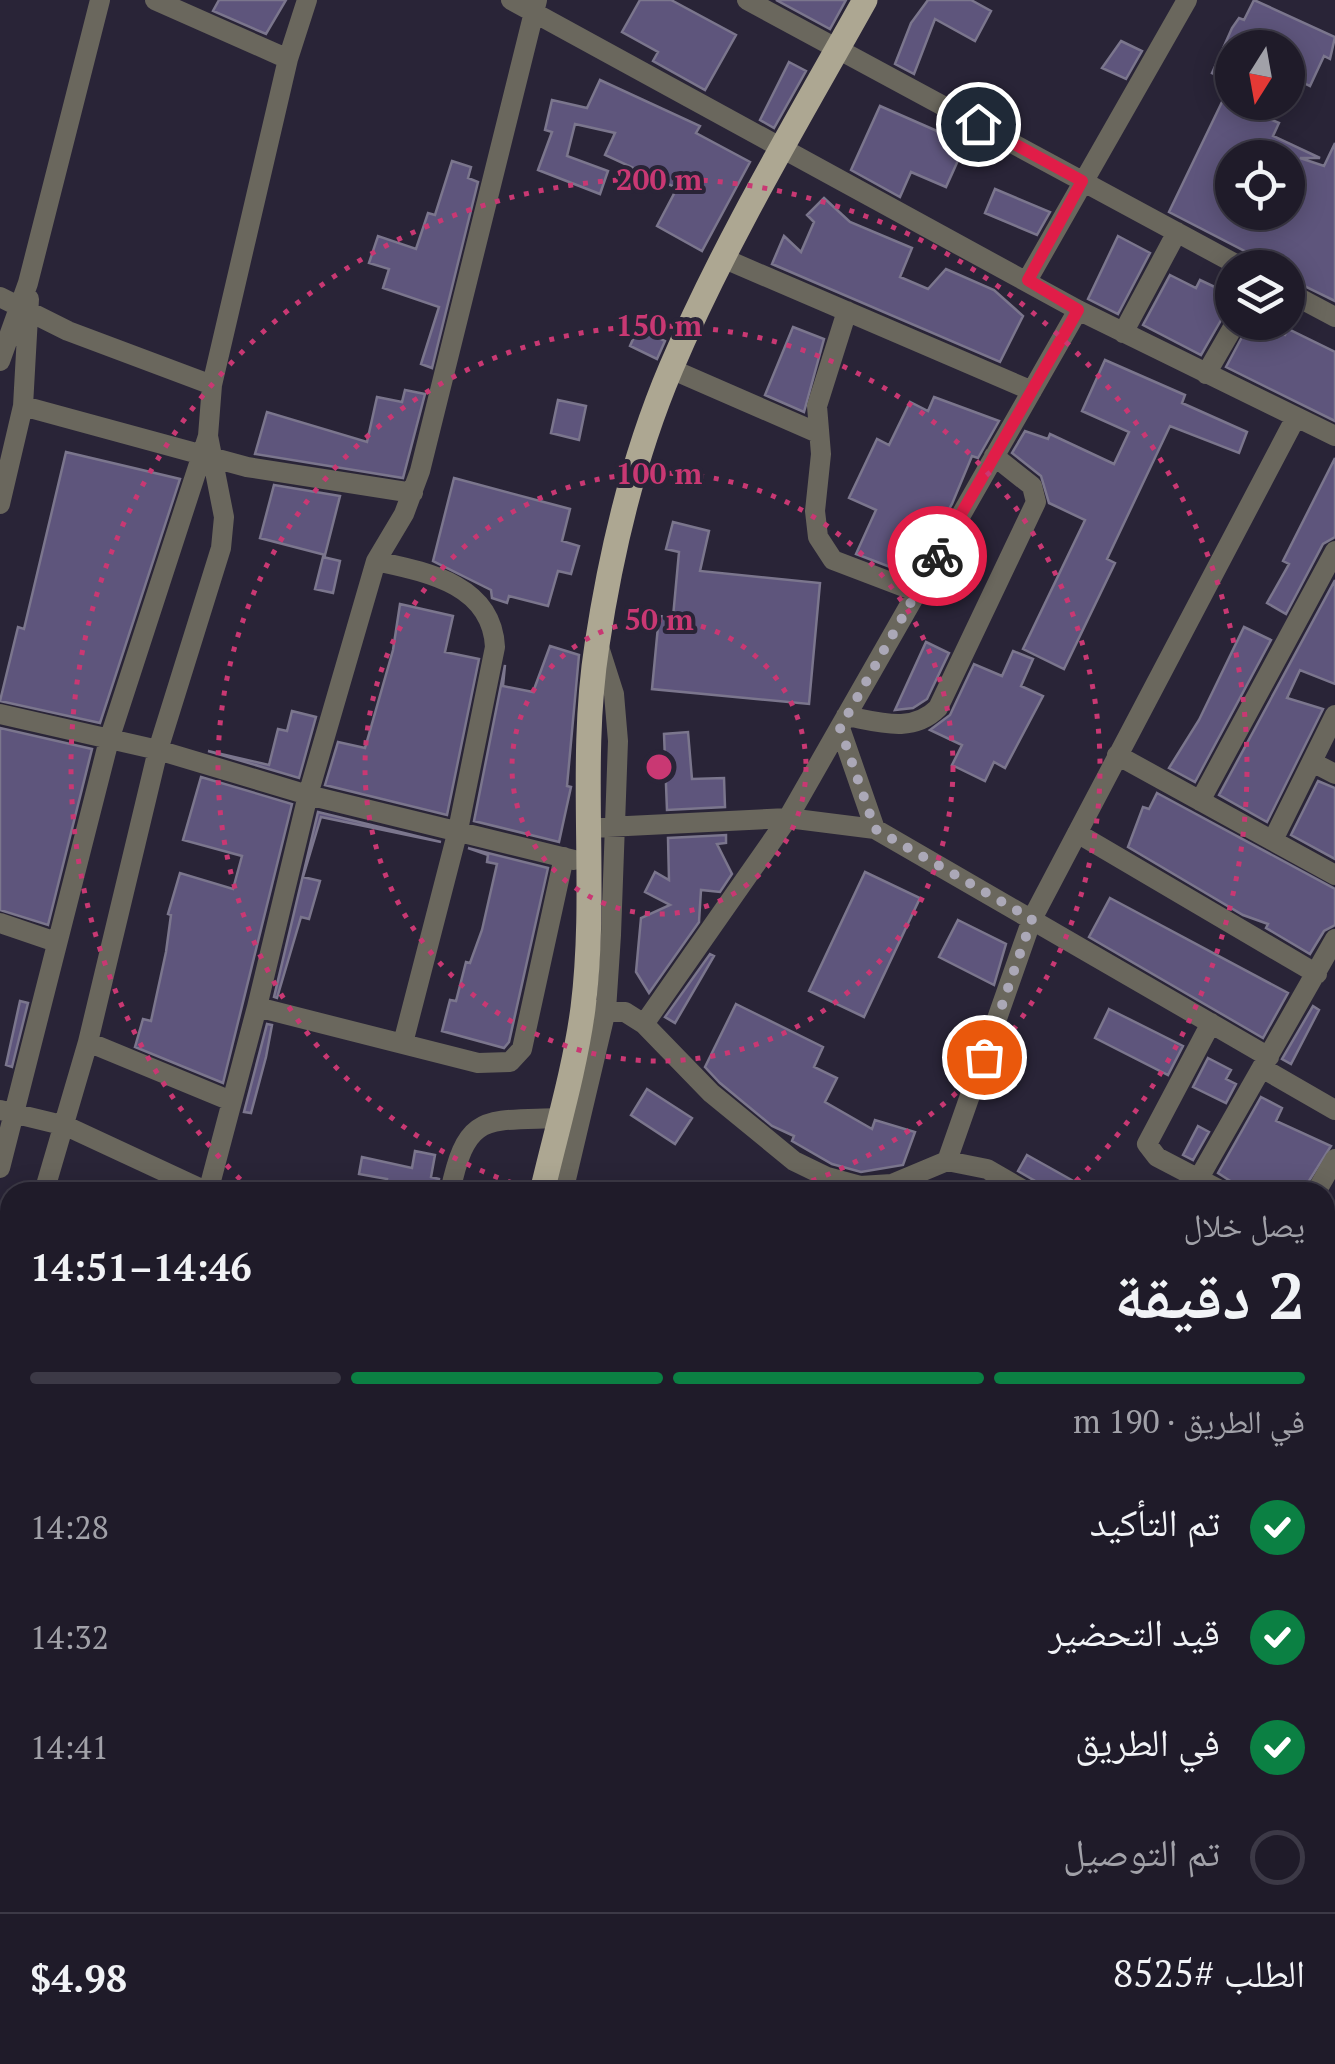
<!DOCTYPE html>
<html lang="ar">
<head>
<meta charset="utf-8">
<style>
	:root { --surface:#1f1b29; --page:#272431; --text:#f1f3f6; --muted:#a1a1a8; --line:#3c3946; --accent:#0b8043 }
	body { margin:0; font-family:"PT Serif","Noto Naskh Arabic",serif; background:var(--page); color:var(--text); direction:rtl; height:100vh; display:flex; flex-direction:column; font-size:38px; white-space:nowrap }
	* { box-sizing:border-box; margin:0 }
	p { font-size:32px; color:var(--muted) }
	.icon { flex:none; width:55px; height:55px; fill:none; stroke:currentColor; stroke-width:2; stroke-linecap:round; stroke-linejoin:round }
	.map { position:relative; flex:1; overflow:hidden; direction:ltr }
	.panel { position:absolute; left:0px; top:1182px; width:1335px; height:882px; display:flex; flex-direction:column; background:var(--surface); border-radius:30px 30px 0 0; box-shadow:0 5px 25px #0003,0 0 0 2px var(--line); direction:rtl }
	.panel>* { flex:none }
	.needle { width:65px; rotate:191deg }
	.fabs { position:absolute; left:1215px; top:30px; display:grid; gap:20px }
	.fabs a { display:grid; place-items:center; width:90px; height:90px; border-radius:50%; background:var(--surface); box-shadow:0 5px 25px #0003,0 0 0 2px var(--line); font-size:50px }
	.pin { position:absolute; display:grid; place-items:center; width:85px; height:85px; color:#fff; margin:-42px; border:5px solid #fff; border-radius:50%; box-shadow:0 2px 10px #0007 }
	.courier { position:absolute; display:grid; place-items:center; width:100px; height:100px; margin:-50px; border:8px solid #e11d48; border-radius:50%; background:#fff; color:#222; box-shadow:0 2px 12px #0007 }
	.summary em { font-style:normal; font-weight:700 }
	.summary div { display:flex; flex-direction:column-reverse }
	.summary { display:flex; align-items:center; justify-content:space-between; height:170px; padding:0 30px }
	h1 { font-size:65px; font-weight:700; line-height:75px }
	.bar { display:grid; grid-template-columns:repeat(4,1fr); gap:15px 10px; align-content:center; height:120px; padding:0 30px }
	.bar i { height:12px; border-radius:8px; background:var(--line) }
	.bar .current { background:var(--accent) }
	.bar p { grid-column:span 4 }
	.line { display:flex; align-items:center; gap:25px; padding:0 30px; border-top:2px solid var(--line) }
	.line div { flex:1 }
	ol { padding:0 30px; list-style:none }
	li { display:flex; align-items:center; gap:30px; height:110px }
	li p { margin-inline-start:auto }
	li .icon { padding:10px; border-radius:50%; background:var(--accent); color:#fff; stroke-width:4 }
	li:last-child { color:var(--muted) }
	li i { width:55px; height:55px; border:5px solid var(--line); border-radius:50% }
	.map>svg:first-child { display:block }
	.building { fill:#5e557c; stroke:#7b768d; stroke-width:2.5; fill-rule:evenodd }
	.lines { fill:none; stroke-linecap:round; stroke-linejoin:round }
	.minor { stroke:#6a675d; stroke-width:20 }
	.major { stroke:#ada792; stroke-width:25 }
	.done { stroke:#aba8b7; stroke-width:10; stroke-dasharray:0 18 }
	.route { stroke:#e11d48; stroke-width:12 }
	.ring { fill:none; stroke:#c93873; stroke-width:5; stroke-dasharray:5 10 }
	.centre { fill:#c93873; stroke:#292437; stroke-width:5 }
	.ring-label { font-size:30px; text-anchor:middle; font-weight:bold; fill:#c93873; stroke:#292437; stroke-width:8; stroke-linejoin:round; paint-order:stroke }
</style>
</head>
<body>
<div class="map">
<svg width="1335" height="2064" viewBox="0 0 1335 2064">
	<rect width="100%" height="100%" fill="#292437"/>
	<path class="building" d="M 219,0 L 286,0 L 266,34 L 213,11 Z
		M 640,0 L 671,0 L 736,35 L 705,90 L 653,61 L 658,52 L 622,32 Z
		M 776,0 L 846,0 L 830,29 Z
		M 928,0 L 971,0 L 991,11 L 975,41 L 935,19 L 914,74 L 895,64 L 911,23 Z
		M 1254,0 L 1335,37 L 1330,59 L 1324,56 L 1310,86 L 1296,79 L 1298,73 L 1288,68 L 1288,48 L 1232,48 L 1232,82 L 1212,73 L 1232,28 L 1239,18 L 1244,20 Z
		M 1121,41 L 1142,51 L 1126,79 L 1102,68 Z
		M 789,62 L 806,71 L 774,128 L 760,120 Z
		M 600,80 L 700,126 L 696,133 L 750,162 L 702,251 L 657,226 L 677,188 L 605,155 L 615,133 L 575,124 L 567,156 L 608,171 L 600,194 L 538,170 L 552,132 L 545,130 L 552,100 L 587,108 Z
		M 1222,102 L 1261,102 L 1256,113 L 1279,123 L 1273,136 L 1320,158 L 1300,158 L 1324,166 L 1335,143 L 1335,301 L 1288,278 L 1288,268 L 1261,268 L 1264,261 L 1169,212 ZM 1232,158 L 1294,158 L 1288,175 L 1288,212 L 1232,212 Z
		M 880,106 L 953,138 L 948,150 L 960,156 L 946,187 L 911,172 L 900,197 L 851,170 Z
		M 452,161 L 471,167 L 468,178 L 478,182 L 432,368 L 421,364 L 439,307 L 383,288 L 389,269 L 369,263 L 378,236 L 416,249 L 428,213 L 435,215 Z
		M 995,189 L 1050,212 L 1037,235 L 985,213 Z
		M 824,198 L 850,222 L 912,248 L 900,277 L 928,289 L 946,269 L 994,290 L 1023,316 L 1000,362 L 772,264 L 784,236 L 801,252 L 814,222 L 807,215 Z
		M 1118,236 L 1150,253 L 1118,314 L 1088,299 Z
		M 1170,275 L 1196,288 L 1200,280 L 1232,295 L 1232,309 L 1224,315 L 1201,355 L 1143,325 Z
		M 1250,322 L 1285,335 L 1288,329 L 1335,352 L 1335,421 L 1226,367 Z
		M 793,327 L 824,339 L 804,412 L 765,395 Z
		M 638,328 L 665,341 L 657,359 L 630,346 Z
		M 1105,360 L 1185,395 L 1182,403 L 1247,432 L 1239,453 L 1170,426 L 1107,559 L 1115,563 L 1064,669 L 1023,649 L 1085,520 L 1049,503 L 1041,476 L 1012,453 L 1025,431 L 1048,439 L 1050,434 L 1114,464 L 1129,432 L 1082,411 Z
		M 405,390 L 425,394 L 403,478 L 255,454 L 267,412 L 367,442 L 377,397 L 402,402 Z
		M 934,397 L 999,421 L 978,458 L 972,456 L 952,504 L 911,575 L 856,554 L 876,510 L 849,498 L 877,439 L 889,445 L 910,402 L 928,411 Z
		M 558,400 L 586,406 L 579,440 L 551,433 Z
		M 66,452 L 180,479 L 100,723 L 0,701 L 18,627 L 24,629 Z
		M 1335,458 L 1335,537 L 1323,544 L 1286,614 L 1267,603 L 1289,564 L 1283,561 Z
		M 454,478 L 570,509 L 562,541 L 579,546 L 571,574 L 558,571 L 548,606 L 509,596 L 507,603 L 492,598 L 491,590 L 433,561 Z
		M 274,485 L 340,496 L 325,555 L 260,538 Z
		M 673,522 L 709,531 L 700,571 L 820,583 L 809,704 L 652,689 L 659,616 L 673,617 L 679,552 L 666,549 Z
		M 323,557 L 340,561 L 333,593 L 315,589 Z
		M 945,571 L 953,575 L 940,604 L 929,599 Z
		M 1335,580 L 1335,684 L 1300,670 L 1287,698 L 1323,709 L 1267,822 L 1219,795 Z
		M 400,604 L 453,616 L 445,652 L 479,659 L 447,815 L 325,785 L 338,742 L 365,748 L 393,650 Z
		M 1244,627 L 1271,640 L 1195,782 L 1169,768 L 1199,720 Z
		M 926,642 L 949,653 L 927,699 L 913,708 L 895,710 Z
		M 550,646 L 579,655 L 567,786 L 571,787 L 559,842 L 474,821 L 505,665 L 503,686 L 533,692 Z
		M 1013,651 L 1033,659 L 1021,686 L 1043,696 L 1005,768 L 994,762 L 985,781 L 952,765 L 962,745 L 930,730 L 950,715 L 974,664 L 1002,676 Z
		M 292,711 L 316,717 L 299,778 L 208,751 L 269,765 L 278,729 L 287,731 Z
		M 0,728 L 92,749 L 48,925 L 0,910 Z
		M 688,732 L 692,779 L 724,778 L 725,807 L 667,810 L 664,734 Z
		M 201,777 L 292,804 L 223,1083 L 135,1047 L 143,1019 L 151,1021 L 166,952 L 171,915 L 168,914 L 180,873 L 233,889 L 242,856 L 183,840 Z
		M 1318,781 L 1335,788 L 1335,859 L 1291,835 Z
		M 1157,793 L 1335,889 L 1335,925 L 1324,931 L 1310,954 L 1266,928 L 1268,924 L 1243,915 L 1128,847 L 1143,807 L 1149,809 Z
		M 318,812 L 441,842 L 321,817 L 303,877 L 320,881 L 309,919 L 301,917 L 277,998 L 274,997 Z
		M 726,835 L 726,843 L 717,844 L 732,874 L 720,892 L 701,890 L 699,922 L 649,993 L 636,972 L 641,918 L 670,905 L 645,892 L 655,872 L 669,880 L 668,838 Z
		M 468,848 L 548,868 L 509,1042 L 504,1048 L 442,1031 L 450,1000 L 456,1001 L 466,962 L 470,963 L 482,930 L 497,864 L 487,862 L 488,855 Z
		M 865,872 L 920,898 L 864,1017 L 809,991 Z
		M 1110,898 L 1288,993 L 1263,1038 L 1089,937 Z
		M 958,920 L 1006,944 L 994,985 L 939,957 Z
		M 710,954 L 714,956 L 675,1023 L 665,1017 Z
		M 20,1001 L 28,1003 L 12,1067 L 6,1065 Z
		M 736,1004 L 823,1047 L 814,1067 L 837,1078 L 825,1102 L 872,1129 L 875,1120 L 915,1132 L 903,1165 L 861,1172 L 832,1164 L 792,1141 L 794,1136 L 772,1126 L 720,1083 L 705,1067 Z
		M 1313,1006 L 1319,1010 L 1291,1064 L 1282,1059 Z
		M 1109,1009 L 1183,1046 L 1168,1075 L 1095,1038 Z
		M 267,1024 L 272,1025 L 266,1057 L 251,1113 L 244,1112 Z
		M 1208,1058 L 1231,1070 L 1226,1079 L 1236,1084 L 1226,1103 L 1193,1087 Z
		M 647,1089 L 692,1118 L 675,1144 L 631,1115 Z
		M 1261,1097 L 1282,1108 L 1276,1121 L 1331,1146 L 1302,1192 L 1238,1192 L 1235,1184 L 1218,1173 Z
		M 1198,1126 L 1209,1132 L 1193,1160 L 1183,1155 Z
		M 415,1151 L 435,1155 L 431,1177 L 439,1179 L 437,1192 L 384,1192 L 387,1179 L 359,1174 L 362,1157 L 412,1168 Z
		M 1027,1155 L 1093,1192 L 1041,1192 L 1035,1181 L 1018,1171 Z"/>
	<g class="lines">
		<path class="minor" d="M 155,0 L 288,59
			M 511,0 L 1078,310 L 1335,436
			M 537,0 L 420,471 L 404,514 L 376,561 L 308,795 L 257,1007 L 478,1063 L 510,1062 L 522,1049 L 564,857
			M 747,0 L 1243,268
			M 725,259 L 1032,391
			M 1028,279 L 1187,0
			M 1288,292 L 1335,317
			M 0,297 L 68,331 L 212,385
			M 847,311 L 817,406 L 821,454 L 815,511 L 818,537 L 833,560 L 917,592
			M 1123,333 L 1177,232
			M 0,361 L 28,283 L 100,0
			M 671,369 L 818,433
			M 1206,374 L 1236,322
			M 23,406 L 247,467 L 413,493
			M 0,504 L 23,406 L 29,299
			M 376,561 C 426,572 492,584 495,647 L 458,830 L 403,1043
			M 0,714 L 158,750 L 308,795 L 574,860
			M 846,716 C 879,722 912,734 938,708 L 1036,502 L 1032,486 L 994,456
			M 840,728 L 875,829
			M 1117,755 L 1335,875
			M 1312,762 L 1335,774
			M 1200,801 L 1335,551
			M 587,828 L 788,818 L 875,829 L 1269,1057
			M 1077,833 L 1317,974
			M 1273,840 L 1335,715
			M 0,923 L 56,942
			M 595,1010 L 625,1012 L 644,1024 L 711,1093 L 794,1161 L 827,1177 L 860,1186 L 892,1184 L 947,1161 L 987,1169 L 1027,1192
			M 1211,1023 L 1147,1144 L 1157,1157 L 1224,1192
			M 644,1024 L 788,818 L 1078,310
			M 88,1042 L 231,1101
			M 1262,1068 L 1335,1110
			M 0,1110 L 66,1126 L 208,1192 L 257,1007
			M 947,1161 L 1032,919 L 1295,419
			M 0,1168 L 109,740 L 208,436
			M 44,1192 L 88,1042 L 158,750 L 221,548 L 224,517 L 208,436 L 212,385 L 288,59 L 307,0
			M 450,1192 C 467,1112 484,1121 559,1118
			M 563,1192 L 606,1010 L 611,935 L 618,741 L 614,694 L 599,647
			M 1191,1192 L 1335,939
			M 1316,1192 L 1335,1159
			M 1325,1238 L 1335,1233
			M 0,1323 L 10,1291
			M 1325,1351 L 1335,1356
			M 0,1373 L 10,1386
			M 1325,1421 L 1335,1402
			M 0,1487 L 10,1497
			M 1325,1489 L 1335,1498
			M 1325,1768 L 1330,1786
			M 0,1827 L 10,1767
			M 1325,1868 L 1335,1846
			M 1325,1886 L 1335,1893
			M 517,2055 L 520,2064
			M 1164,2055 L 1183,2064
			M 9,2064 L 14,2055
			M 114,2064 L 119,2055
			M 608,2064 L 611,2055
			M 982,2064 L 987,2055
			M 1038,2064 L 1044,2055"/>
		<path class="major" d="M 542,1192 C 556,1132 575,1069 583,1008 C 598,887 578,766 597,645 C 611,552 634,455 671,368 C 725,241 798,120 865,0
			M 276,2064 L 278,2055"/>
	</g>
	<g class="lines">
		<path class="done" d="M 937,556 L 840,728 L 875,829 L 1032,919 L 984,1057"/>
		<path class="route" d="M 937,556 L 1078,310 L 1028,280 L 1082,181 L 978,124"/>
	</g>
	<g class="ring">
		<circle cx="659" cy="767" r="147"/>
		<circle cx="659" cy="767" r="294"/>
		<path d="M541 1192A441 441 0 1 1 777 1192"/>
		<path d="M251 1190A588 588 0 1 1 1067 1190"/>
	</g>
	<circle cx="659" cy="767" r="15" class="centre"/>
	<g class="ring-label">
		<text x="659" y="190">200 m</text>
		<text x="659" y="336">150 m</text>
		<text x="659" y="484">100 m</text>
		<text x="659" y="630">50 m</text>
	</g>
</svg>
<div class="fabs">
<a><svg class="needle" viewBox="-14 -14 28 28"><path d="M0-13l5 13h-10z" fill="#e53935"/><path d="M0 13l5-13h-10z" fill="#a1a1a8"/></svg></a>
<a><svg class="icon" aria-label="locate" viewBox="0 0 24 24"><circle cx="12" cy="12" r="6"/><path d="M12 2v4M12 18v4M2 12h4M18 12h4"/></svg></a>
<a><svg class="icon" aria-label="layers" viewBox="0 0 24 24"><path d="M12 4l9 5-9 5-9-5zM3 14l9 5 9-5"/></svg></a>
</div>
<div class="pin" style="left:984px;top:1057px;background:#ea580c"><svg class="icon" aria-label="bag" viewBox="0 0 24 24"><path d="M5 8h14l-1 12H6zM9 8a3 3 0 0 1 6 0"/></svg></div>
<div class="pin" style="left:978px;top:124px;background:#1f2937"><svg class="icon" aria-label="home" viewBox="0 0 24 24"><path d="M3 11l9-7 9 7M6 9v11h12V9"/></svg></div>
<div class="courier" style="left:937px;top:556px"><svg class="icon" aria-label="bike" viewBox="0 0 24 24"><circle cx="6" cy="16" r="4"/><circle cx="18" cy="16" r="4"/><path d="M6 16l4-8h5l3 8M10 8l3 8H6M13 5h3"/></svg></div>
<section class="panel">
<div class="summary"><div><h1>2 دقيقة</h1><p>يصل خلال</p></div><em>14:46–14:51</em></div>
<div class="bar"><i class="current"></i><i class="current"></i><i class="current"></i><i></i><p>في الطريق · 190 m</p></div>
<ol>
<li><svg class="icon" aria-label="check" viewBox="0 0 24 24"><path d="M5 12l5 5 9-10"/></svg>تم التأكيد<p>14:28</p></li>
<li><svg class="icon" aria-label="check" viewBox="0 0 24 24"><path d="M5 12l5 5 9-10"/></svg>قيد التحضير<p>14:32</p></li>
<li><svg class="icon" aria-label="check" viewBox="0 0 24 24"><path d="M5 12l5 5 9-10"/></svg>في الطريق<p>14:41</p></li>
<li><i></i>تم التوصيل</li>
</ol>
<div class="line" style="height:130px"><div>الطلب #8525</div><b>$4.98</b></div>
</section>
</div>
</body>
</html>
